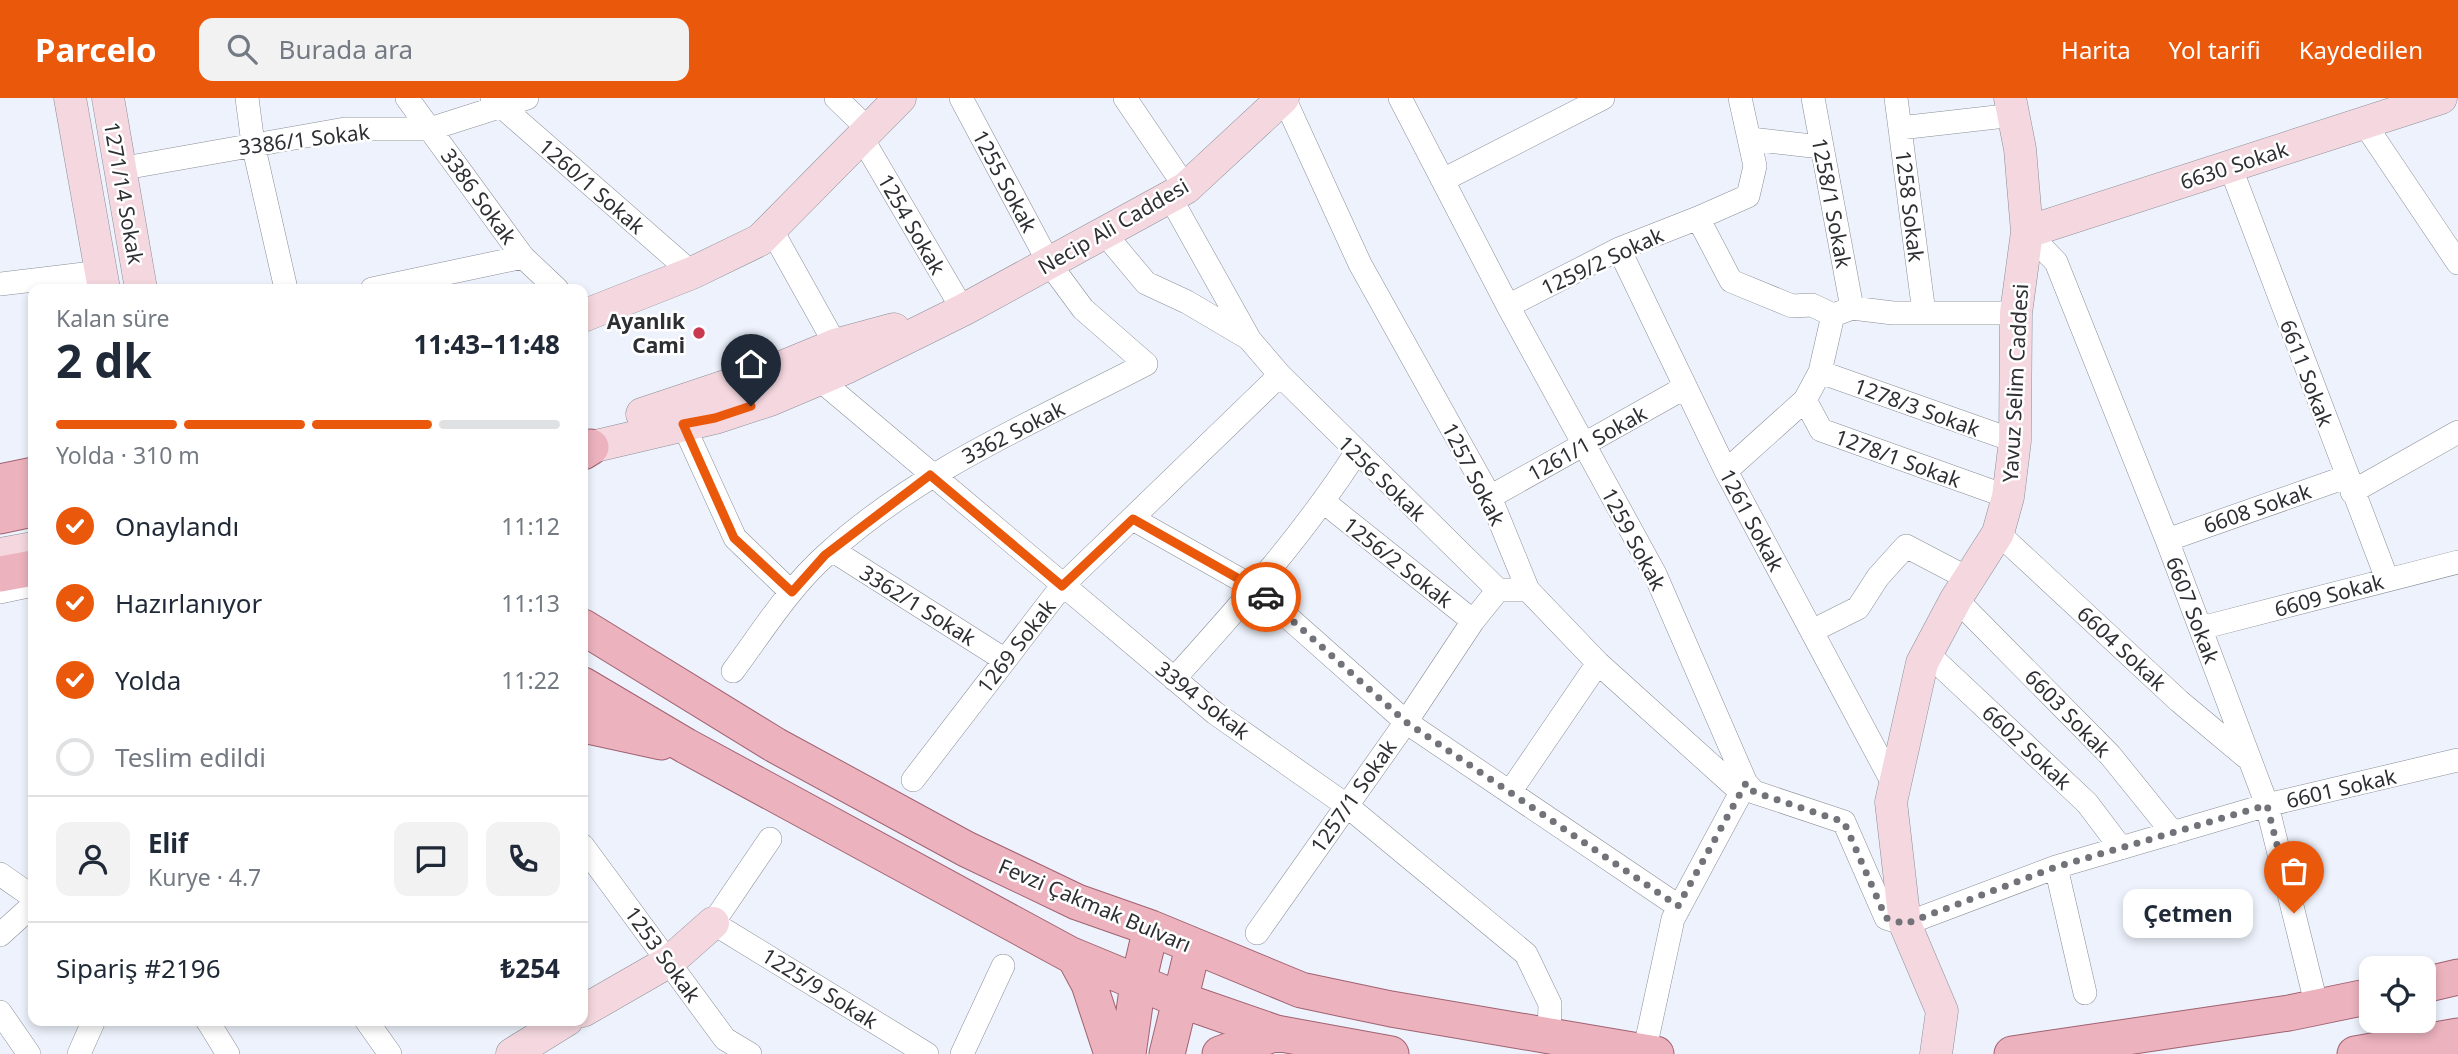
<!DOCTYPE html>
<html lang="tr">
<head>
<meta charset="utf-8">
<style>
	:root { --surface:#fff; --page:#f2f2f3; --text:#1f2937; --muted:#747a83; --line:#e0e1e3; --accent:#ea580c }
	body { margin:0; font-family:"Noto Sans",sans-serif; background:var(--page); color:var(--text); height:100vh; display:flex; flex-direction:column; font-size:26px; white-space:nowrap }
	* { box-sizing:border-box; margin:0 }
	p { font-size:23px; color:var(--muted) }
	.icon { flex:none; width:38px; height:38px; fill:none; stroke:currentColor; stroke-width:2; stroke-linecap:round; stroke-linejoin:round }
	.map { position:relative; flex:1; overflow:hidden }
	.panel { position:absolute; left:28px; top:186px; width:560px; height:742px; display:flex; flex-direction:column; background:var(--surface); border-radius:14px; box-shadow:0 4px 10px #0003 }
	.panel>* { flex:none }
	.buttons { position:absolute; left:2359px; top:858px; display:grid; gap:14px }
	.buttons a { display:grid; place-items:center; width:77px; height:77px; border-radius:14px; background:var(--surface); box-shadow:0 4px 10px #0003; font-size:35px }
	.pin { position:absolute; display:grid; place-items:center; width:60px; height:60px; color:#fff; margin:-72px -30px; border-radius:50% 50% 50% 0; rotate:-45deg; box-shadow:0 0 7px #0007 }
	.pin .icon { rotate:45deg }
	.courier { position:absolute; display:grid; place-items:center; width:70px; height:70px; margin:-35px; border:5px solid #ea580c; border-radius:50%; background:#fff; color:#222; box-shadow:0 2px 9px #0007 }
	.bubble { position:absolute; height:49px; border-radius:14px; background:var(--surface); box-shadow:0 4px 10px #0003; font-size:23px; font-weight:700; line-height:49px; text-align:center }
	.headline em { font-style:normal; font-weight:700 }
	.headline div { display:flex; flex-direction:column-reverse }
	.headline { display:flex; align-items:center; justify-content:space-between; height:119px; padding:0 28px }
	h1 { font-size:46px; font-weight:700; line-height:52px }
	.bar { display:grid; grid-template-columns:repeat(4,1fr); gap:10px 7px; align-content:center; height:84px; padding:0 28px }
	.bar i { height:9px; border-radius:5px; background:var(--line) }
	.bar .on { background:var(--accent) }
	.bar p { grid-column:span 4 }
	.line { display:flex; align-items:center; gap:18px; padding:0 28px; border-top:2px solid var(--line) }
	.line div { flex:1 }
	.round { display:grid; place-items:center; flex:none; width:74px; height:74px; border-radius:14px; background:var(--page) }
	ol { padding:0 28px; list-style:none }
	li { display:flex; align-items:center; gap:21px; height:77px }
	li p { margin-inline-start:auto }
	li .icon { padding:7px; border-radius:50%; background:var(--accent); color:#fff; stroke-width:4 }
	li:last-child { color:var(--muted) }
	li i { width:38px; height:38px; border:4px solid var(--line); border-radius:50% }
	header { display:flex; align-items:center; gap:42px; box-sizing:border-box; height:98px; padding:0 35px; background:var(--accent); color:#fff }
	header strong { font-size:33px }
	nav { display:flex; gap:38px; margin-inline-start:auto; font-size:24px }
	.search { width:490px; height:63px; background:var(--page); display:flex; align-items:center; gap:18px; box-sizing:border-box; padding:0 24px; border-radius:14px; color:var(--muted); font-size:26px }
	.map>svg:first-child { display:block }
	.lines { fill:none; stroke-linecap:round; stroke-linejoin:round }
	.street-casing { stroke:#8a8e97; stroke-width:24 }
	.secondary-casing { stroke:#8a8e97; stroke-width:33 }
	.primary-casing { stroke:#a16271; stroke-width:37 }
	.street { stroke:#fff; stroke-width:23 }
	.secondary { stroke:#f5d8df; stroke-width:32 }
	.primary { stroke:#ecb2be; stroke-width:35 }
	.done { stroke:#717379; stroke-width:7; stroke-dasharray:0 12.6 }
	.route { stroke:#ea580c; stroke-width:9 }
	.poi-dot { fill:#c93950; stroke:#fff; stroke-width:2.5 }
	.labels { text-anchor:middle; dominant-baseline:central; stroke-width:5; stroke-linejoin:round; paint-order:stroke }
	.street-label { font-size:21px; fill:#2e2f33; stroke:#fff }
	.poi-label { font-size:21px; font-weight:bold; fill:#2e2f33; stroke:#fff; text-anchor:end }
</style>
</head>
<body>
<header>
<strong>Parcelo</strong>
<div class="search"><svg class="icon" aria-label="search" viewBox="0 0 24 24"><circle cx="10" cy="10" r="6"/><path d="M15 15l6 6"/></svg>Burada ara</div>
<nav><a>Harita</a><a>Yol tarifi</a><a>Kaydedilen</a></nav>
</header>
<div class="map">
<svg width="2458" height="956" viewBox="0 0 2458 956">
	<rect width="100%" height="100%" fill="#edf2fc"/>
	<g class="lines">
		<g class="street-casing">
			<path id="street" d="M 247,0 L 253,46 L 286,191
				M 407,0 L 523,159 L 557,191
				M 492,0 L 692,175
				M 836,0 L 869,32
				M 1125,0 L 1186,90
				M 1284,0 L 1360,166 L 1490,399 L 1528,492 L 1598,565 L 1741,694
				M 1400,0 L 1508,208 L 1655,476 L 1746,685 L 1754,694 L 1844,724 L 1886,820 L 1905,826 L 2056,769 L 2267,707 L 2458,662
				M 1813,0 L 1852,210
				M 1896,0 L 1924,215
				M 2364,25 L 2458,165
				M 1900,30 L 2014,17
				M 862,40 L 963,212
				M 1751,41 L 1821,49
				M 2230,68 L 2387,481
				M 119,71 L 345,31 L 430,31 L 527,0
				M 1443,82 L 1603,0
				M 1170,99 L 1250,242 L 1280,277 L 1498,492 L 1528,492
				M 771,131 L 843,260
				M 2027,134 L 2056,164 L 2167,442 L 2267,707 L 2317,909
				M 1104,135 L 1146,185 L 1187,204 L 1248,240
				M 1619,151 L 1726,373 L 1895,689
				M 0,186 L 101,174
				M 372,191 L 523,159
				M 1508,208 L 1619,151 L 1698,120
				M 1839,215 L 1852,210 L 1893,215 L 2016,215
				M 1820,274 L 2015,343
				M 819,281 L 1215,615 L 1346,707 L 1526,856 L 1550,906 L 1549,939
				M 1805,302 L 1821,332 L 2008,399
				M 683,326 L 735,440 L 791,494
				M 1726,373 L 1805,302 L 1820,274 L 1833,217 L 1812,207 L 1792,208 L 1731,183 L 1698,120 L 1748,98 L 1755,68 L 1740,0
				M 2352,394 L 2458,334
				M 1490,399 L 1684,290
				M 1324,404 L 1473,523
				M 1133,421 L 1255,490 L 1406,624 L 1678,808
				M 1998,435 L 2179,603 L 2246,659
				M 2167,442 L 2346,379
				M 832,452 L 1005,562
				M 0,494 L 33,487
				M 1956,501 L 2110,657 L 2173,735
				M 2201,530 L 2458,464
				M 1812,533 L 1858,510 L 1878,479 L 1906,448 L 1969,481
				M 1926,554 L 2087,705 L 2121,750
				M 733,573 C 762,534 789,490 826,457 C 919,372 1036,323 1146,266 L 1083,211 L 1049,165 L 961,0
				M 1174,581 C 1239,509 1303,437 1356,355
				M 913,682 L 1062,488 L 1280,277
				M 1510,694 L 1598,565
				M 770,741 L 713,825 L 927,956
				M 583,748 L 725,941 L 750,956
				M 2056,769 L 2085,895
				M 0,776 L 33,799
				M 1257,835 L 1406,624 L 1473,523 L 1498,492
				M 0,837 L 33,807
				M 0,914 L 29,956
				M 207,922 L 228,956
				M 366,922 L 390,956
				M 1644,955 L 1673,821 L 1746,685
				M 79,956 L 94,922
				M 962,956 L 1003,868"/>
		</g>
		<g class="secondary-casing">
			<path id="secondary" d="M 70,0 L 104,191
				M 108,0 L 141,191
				M 2027,134 L 2441,0
				M 583,218 L 692,175 L 760,142 L 900,0
				M 642,316 L 779,270 L 835,247 L 894,231
				M 583,351 L 715,320 L 770,302 L 848,269 L 963,212 L 1186,90 L 1283,0
				M 0,456 L 33,450
				M 583,913 L 670,863 L 713,825
				M 512,956 L 567,922
				M 1936,956 L 1942,913 L 1905,826 L 1891,704 L 1922,565 L 1956,501 L 1998,435 L 2008,399 L 2015,343 L 2016,215 L 2027,134 L 2020,51 L 2010,0"/>
		</g>
		<g class="primary-casing">
			<path id="primary" d="M 583,354 L 591,349
				M 0,384 L 33,377
				M 0,418 L 33,411
				M 0,476 L 33,470
				M 583,529 L 775,647 L 966,751 L 1077,804 L 1151,830 L 1301,892 L 1391,911 L 1656,956
				M 583,587 L 686,648 L 1069,856 L 1178,901 L 1276,935 L 1391,956
				M 583,627 L 661,644
				M 1074,858 L 1089,886 L 1112,956
				M 2424,887 L 2458,879
				M 1128,956 L 1138,885 L 1151,830
				M 1167,956 L 1193,849
				M 1220,956 L 1276,935
				M 2012,956 L 2289,915 L 2371,898
				M 2355,956 L 2458,938"/>
		</g>
		<use href="#street" class="street"/>
		<use href="#secondary" class="secondary"/>
		<use href="#primary" class="primary"/>
	</g>
	<g class="lines">
		<path class="done" d="M 1266,499 L 1406,624 L 1678,808 L 1746,685 L 1754,694 L 1844,724 L 1886,820 L 1905,826 L 2056,769 L 2267,707 L 2294,815"/>
		<path class="route" d="M 751,308 L 715,320 L 683,326 L 734,440 L 792,494 L 825,457 L 930,377 L 1062,488 L 1133,421 L 1255,490 L 1266,499"/>
	</g>
	<circle class="poi-dot" cx="699" cy="235" r="7"/>
	<g class="labels">
		<g class="street-label">
			<text transform="translate(304 41) rotate(-7)">3386/1 Sokak</text>
			<text transform="translate(2234 67) rotate(-18)">6630 Sokak</text>
			<text transform="translate(1005 83) rotate(62)">1255 Sokak</text>
			<text transform="translate(592 88) rotate(41)">1260/1 Sokak</text>
			<text transform="translate(124 95) rotate(80)">1271/14 Sokak</text>
			<text transform="translate(479 98) rotate(54)">3386 Sokak</text>
			<text transform="translate(1832 105) rotate(79)">1258/1 Sokak</text>
			<text transform="translate(1910 108) rotate(83)">1258 Sokak</text>
			<text transform="translate(912 126) rotate(60)">1254 Sokak</text>
			<text transform="translate(1113 128) rotate(-30)">Necip Ali Caddesi</text>
			<text transform="translate(1602 163) rotate(-25)">1259/2 Sokak</text>
			<text transform="translate(2307 275) rotate(69)">6611 Sokak</text>
			<text transform="translate(2015 285) rotate(-87)">Yavuz Selim Caddesi</text>
			<text transform="translate(1917 309) rotate(20)">1278/3 Sokak</text>
			<text transform="translate(1013 334) rotate(-27)">3362 Sokak</text>
			<text transform="translate(1587 345) rotate(-29)">1261/1 Sokak</text>
			<text transform="translate(1898 360) rotate(20)">1278/1 Sokak</text>
			<text transform="translate(1474 376) rotate(63)">1257 Sokak</text>
			<text transform="translate(1382 380) rotate(44)">1256 Sokak</text>
			<text transform="translate(2257 410) rotate(-19)">6608 Sokak</text>
			<text transform="translate(1752 422) rotate(62)">1261 Sokak</text>
			<text transform="translate(1634 441) rotate(62)">1259 Sokak</text>
			<text transform="translate(1398 464) rotate(38)">1256/2 Sokak</text>
			<text transform="translate(2329 497) rotate(-15)">6609 Sokak</text>
			<text transform="translate(918 507) rotate(32)">3362/1 Sokak</text>
			<text transform="translate(2193 512) rotate(69)">6607 Sokak</text>
			<text transform="translate(1016 548) rotate(-52)">1269 Sokak</text>
			<text transform="translate(2122 550) rotate(43)">6604 Sokak</text>
			<text transform="translate(1203 602) rotate(38)">3394 Sokak</text>
			<text transform="translate(2068 615) rotate(46)">6603 Sokak</text>
			<text transform="translate(2027 649) rotate(43)">6602 Sokak</text>
			<text transform="translate(2341 690) rotate(-13)">6601 Sokak</text>
			<text transform="translate(1353 698) rotate(-55)">1257/1 Sokak</text>
			<text transform="translate(1095 807) rotate(23)">Fevzi Çakmak Bulvarı</text>
			<text transform="translate(663 856) rotate(54)">1253 Sokak</text>
			<text transform="translate(820 890) rotate(32)">1225/9 Sokak</text>
		</g>
		<g class="poi-label">
			<text x="685" y="223">Ayanlık<tspan x="685" dy="24">Cami</tspan></text>
		</g>
	</g>
</svg>
<div class="buttons">
<a><svg class="icon" aria-label="locate" viewBox="0 0 24 24"><circle cx="12" cy="12" r="6"/><path d="M12 2v4M12 18v4M2 12h4M18 12h4"/></svg></a>
</div>
<div class="pin" style="left:2294px;top:815px;background:#ea580c"><svg class="icon" aria-label="bag" viewBox="0 0 24 24"><path d="M5 8h14l-1 12H6zM9 8a3 3 0 0 1 6 0"/></svg></div>
<div class="pin" style="left:751px;top:308px;background:#1f2937"><svg class="icon" aria-label="home" viewBox="0 0 24 24"><path d="M3 11l9-7 9 7M6 9v11h12V9"/></svg></div>
<div class="courier" style="left:1266px;top:499px"><svg class="icon" aria-label="car" viewBox="0 0 24 24"><path d="M5 17H2v-5l4-1 3-4h7l3 4 3 1v5h-3M9 17h6M6 11h13"/><circle cx="7" cy="17" r="2"/><circle cx="17" cy="17" r="2"/></svg></div>
<div class="bubble" style="left:2123px;top:791px;width:130px">Çetmen</div>
<section class="panel">
<div class="headline"><div><h1>2 dk</h1><p>Kalan süre</p></div><em>11:43–11:48</em></div>
<div class="bar"><i class="on"></i><i class="on"></i><i class="on"></i><i></i><p>Yolda · 310 m</p></div>
<ol>
<li><svg class="icon" aria-label="check" viewBox="0 0 24 24"><path d="M5 12l5 5 9-10"/></svg>Onaylandı<p>11:12</p></li>
<li><svg class="icon" aria-label="check" viewBox="0 0 24 24"><path d="M5 12l5 5 9-10"/></svg>Hazırlanıyor<p>11:13</p></li>
<li><svg class="icon" aria-label="check" viewBox="0 0 24 24"><path d="M5 12l5 5 9-10"/></svg>Yolda<p>11:22</p></li>
<li><i></i>Teslim edildi</li>
</ol>
<div class="line" style="height:126px"><a class="round"><svg class="icon" aria-label="person" viewBox="0 0 24 24"><circle cx="12" cy="8" r="4"/><path d="M4 21q1-7 8-7t8 7"/></svg></a><div><b>Elif</b><p>Kurye · 4.7</p></div><a class="round"><svg class="icon" aria-label="chat" viewBox="0 0 24 24"><path d="M4 5h16v11H9l-5 4z"/></svg></a><a class="round"><svg class="icon" aria-label="phone" viewBox="0 0 24 24"><path d="M5 4h4l2 5-3 2q2 4 5 5l2-3 5 2v4C11 20 4 13 5 4z"/></svg></a></div>
<div class="line" style="height:91px"><div>Sipariş #2196</div><b>₺254</b></div>
</section>
</div>
</body>
</html>
